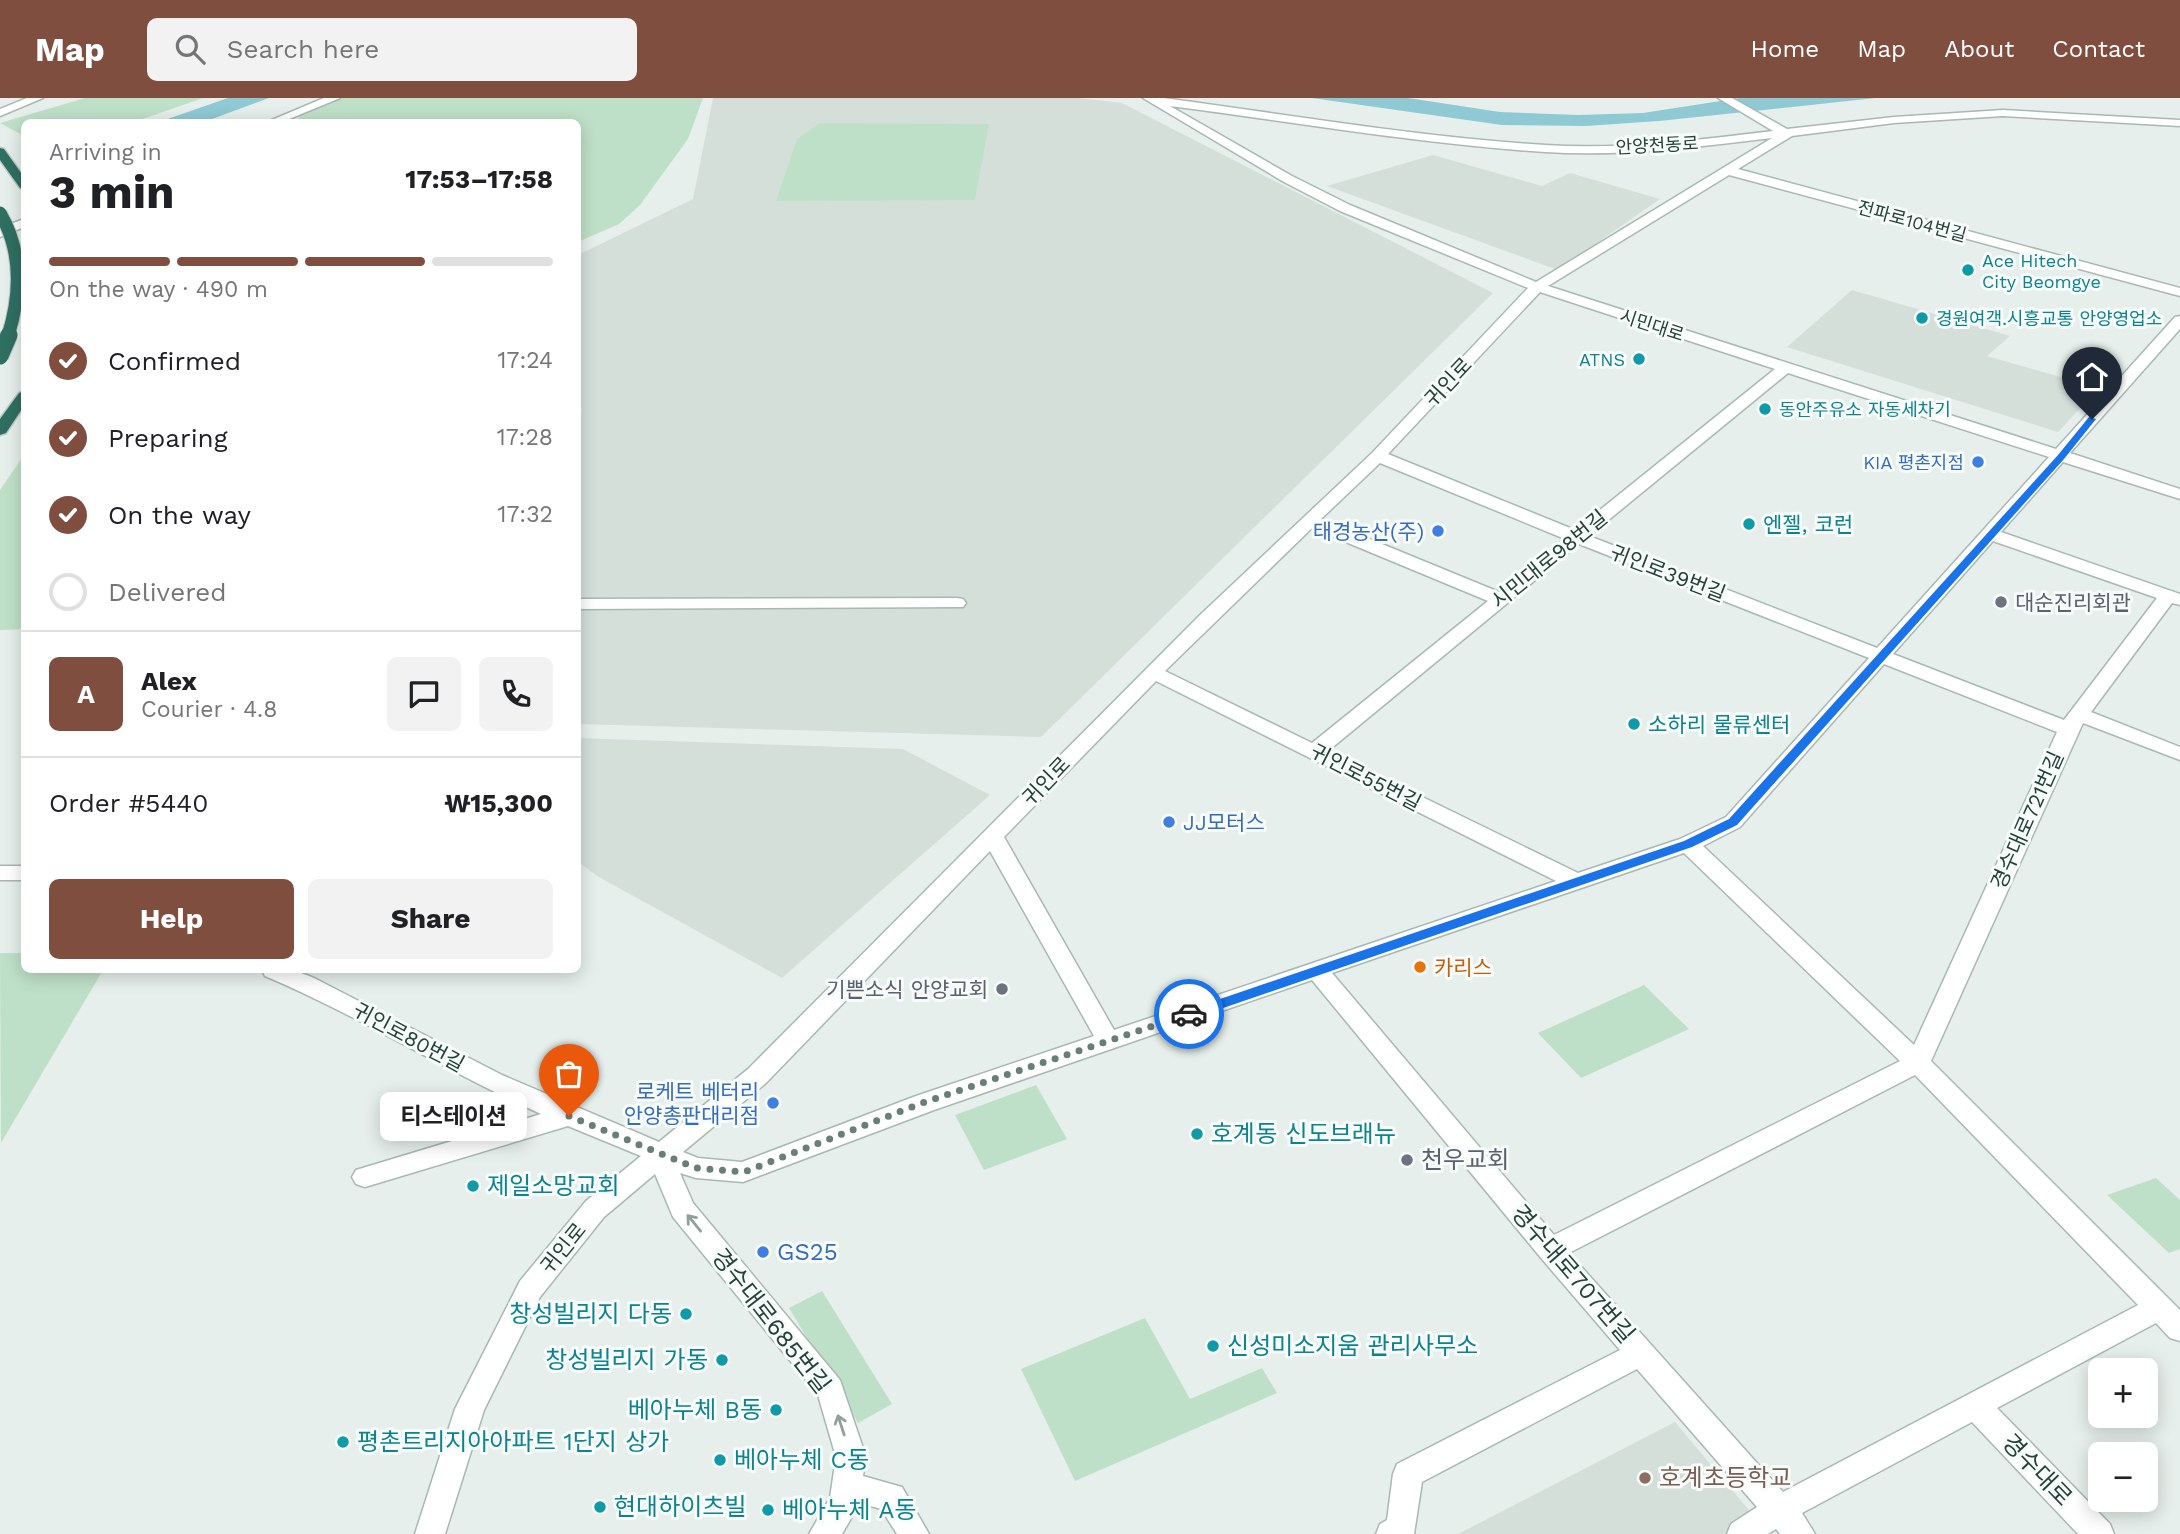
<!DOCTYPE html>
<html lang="en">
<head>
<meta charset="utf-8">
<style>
	:root { --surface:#fff; --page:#f2f2f2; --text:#202124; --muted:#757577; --line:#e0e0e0; --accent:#7f4e3f }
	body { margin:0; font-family:"Work Sans","Noto Sans KR",sans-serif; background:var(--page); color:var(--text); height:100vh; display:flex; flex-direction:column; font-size:26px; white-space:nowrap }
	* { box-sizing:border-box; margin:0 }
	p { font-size:23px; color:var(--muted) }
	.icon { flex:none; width:38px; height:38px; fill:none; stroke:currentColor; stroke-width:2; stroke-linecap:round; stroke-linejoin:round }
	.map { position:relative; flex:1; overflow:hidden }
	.sheet { position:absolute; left:21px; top:21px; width:560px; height:854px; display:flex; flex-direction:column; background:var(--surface); border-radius:10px; box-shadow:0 4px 18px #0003 }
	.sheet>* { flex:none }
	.buttons { position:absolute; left:2088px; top:1260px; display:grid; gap:14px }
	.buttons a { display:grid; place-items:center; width:70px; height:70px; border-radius:10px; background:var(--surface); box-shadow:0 4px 18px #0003; font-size:35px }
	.pin { position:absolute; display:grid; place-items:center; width:60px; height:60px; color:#fff; margin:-72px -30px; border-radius:50% 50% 50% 0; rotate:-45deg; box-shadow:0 0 7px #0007 }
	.pin .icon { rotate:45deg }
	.courier { position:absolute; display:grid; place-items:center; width:70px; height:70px; margin:-35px; border:5px solid #1a73e8; border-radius:50%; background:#fff; color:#222; box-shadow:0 2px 9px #0007 }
	.bubble { position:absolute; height:49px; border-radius:10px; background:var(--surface); box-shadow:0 4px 18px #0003; font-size:23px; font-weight:700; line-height:49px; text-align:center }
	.headline em { font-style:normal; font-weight:700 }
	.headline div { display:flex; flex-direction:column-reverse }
	.headline { display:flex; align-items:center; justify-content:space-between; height:119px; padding:0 28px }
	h1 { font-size:46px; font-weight:700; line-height:52px }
	.bar { display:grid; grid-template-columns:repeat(4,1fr); gap:10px 7px; align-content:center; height:84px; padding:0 28px }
	.bar i { height:9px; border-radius:5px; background:var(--line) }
	.bar .current { background:var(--accent) }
	.bar p { grid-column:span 4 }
	.line { display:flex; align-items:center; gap:18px; padding:0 28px; border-top:2px solid var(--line) }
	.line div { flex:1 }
	.round { display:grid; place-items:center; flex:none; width:74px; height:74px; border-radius:10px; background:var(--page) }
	ol { padding:0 28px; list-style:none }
	li { display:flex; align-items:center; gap:21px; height:77px }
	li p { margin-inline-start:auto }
	li .icon { padding:7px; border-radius:50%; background:var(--accent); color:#fff; stroke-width:4 }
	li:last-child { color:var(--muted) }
	li i { width:38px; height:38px; border:4px solid var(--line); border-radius:50% }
	.button { display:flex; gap:14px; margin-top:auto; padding:14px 28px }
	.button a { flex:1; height:80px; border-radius:10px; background:var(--accent); color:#fff; font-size:28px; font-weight:700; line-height:80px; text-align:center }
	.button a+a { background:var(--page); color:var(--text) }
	header { display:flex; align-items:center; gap:42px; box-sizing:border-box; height:98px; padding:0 35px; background:var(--accent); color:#fff }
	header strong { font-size:33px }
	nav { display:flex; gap:38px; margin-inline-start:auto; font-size:24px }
	.search { width:490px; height:63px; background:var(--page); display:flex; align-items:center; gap:18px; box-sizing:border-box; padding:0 24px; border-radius:10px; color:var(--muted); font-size:26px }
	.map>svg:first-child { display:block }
	.built { fill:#d4dfda }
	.green { fill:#bfe0c8 }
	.water { fill:#8ec9d4 }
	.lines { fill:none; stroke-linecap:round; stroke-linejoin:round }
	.minor-casing { stroke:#a8b8b2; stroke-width:3 }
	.highway-casing { stroke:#c2cac8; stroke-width:3 }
	.minor { fill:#fff; fill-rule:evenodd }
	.highway { fill:#2f6f62; fill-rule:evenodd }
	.highway-bridge-far1-casing { stroke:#c2cac8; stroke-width:15; stroke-linecap:butt }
	.highway-bridge-casing { stroke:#c2cac8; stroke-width:19; stroke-linecap:butt }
	.highway-bridge-far1 { stroke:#2f6f62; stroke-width:13 }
	.highway-bridge { stroke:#2f6f62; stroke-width:17 }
	.oneway { stroke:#92a09c }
	.route { fill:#1a73e8 }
	.done { stroke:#687f78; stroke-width:7; stroke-dasharray:0 12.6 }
	.culture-dot { fill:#0f9aa8; stroke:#f7fbf9; stroke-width:2.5 }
	.shop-dot { fill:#3f7fe0; stroke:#f7fbf9; stroke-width:2.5 }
	.worship-dot { fill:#6b7280; stroke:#f7fbf9; stroke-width:2.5 }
	.food-dot { fill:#e8710a; stroke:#f7fbf9; stroke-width:2.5 }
	.education-dot { fill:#8d6e63; stroke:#f7fbf9; stroke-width:2.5 }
	.labels { text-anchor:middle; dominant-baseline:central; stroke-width:6; stroke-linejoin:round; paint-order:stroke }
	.far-street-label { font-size:18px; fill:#24423a; stroke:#f7fbf9 }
	.far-culture-label { font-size:18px; fill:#0d838f; stroke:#f7fbf9; text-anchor:start }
	.far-shop-label { font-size:18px; fill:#366cbe; stroke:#f7fbf9; text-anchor:end }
	.street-label { font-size:21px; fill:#24423a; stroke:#f7fbf9 }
	.culture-label { font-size:21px; fill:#0d838f; stroke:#f7fbf9; text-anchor:start }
	.shop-label { font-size:21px; fill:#366cbe; stroke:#f7fbf9; text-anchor:end }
	.worship-label { font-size:21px; fill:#5b616d; stroke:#f7fbf9; text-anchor:start }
	.food-label { font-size:21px; fill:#c56008; stroke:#f7fbf9; text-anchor:start }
	.near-culture-label { font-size:24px; fill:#0d838f; stroke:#f7fbf9; text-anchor:start }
	.near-worship-label { font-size:24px; fill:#5b616d; stroke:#f7fbf9; text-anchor:start }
	.near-shop-label { font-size:24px; fill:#366cbe; stroke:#f7fbf9; text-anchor:start }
	.near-street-label { font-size:24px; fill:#24423a; stroke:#f7fbf9 }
	.near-education-label { font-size:24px; fill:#785e54; stroke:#f7fbf9; text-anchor:start }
</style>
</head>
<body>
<header>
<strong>Map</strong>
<div class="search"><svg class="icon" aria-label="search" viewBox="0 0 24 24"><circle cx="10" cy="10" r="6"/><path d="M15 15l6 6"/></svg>Search here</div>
<nav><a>Home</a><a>Map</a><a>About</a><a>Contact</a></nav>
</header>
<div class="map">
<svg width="2180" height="1436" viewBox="0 0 2180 1436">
	<rect width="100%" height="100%" fill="#e6efeb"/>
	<path class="built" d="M 713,0 L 1079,0 L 1122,5 L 1493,195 L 1041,639 L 578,626 L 578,324 L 582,311 L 578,309 L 578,157 L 693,101 Z
		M 1433,57 L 1542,88 L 1570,75 L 1660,101 L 1558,172 L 1327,88 Z
		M 1852,192 L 2010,238 L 1987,258 L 2099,290 L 2058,334 L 1787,249 Z
		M 578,640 L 903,651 L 990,697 L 782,880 L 599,779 L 578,764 Z
		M 1675,1324 L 1769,1436 L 1458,1436 Z"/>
	<path class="green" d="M 85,0 L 203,0 L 134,24 L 24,24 L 24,38 L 0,25 Z
		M 334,0 L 703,0 L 688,41 L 640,107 L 619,126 L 578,144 L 578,24 L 295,24 L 307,11 Z
		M 820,25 L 989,26 L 975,102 L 776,103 L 797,41 Z
		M 24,357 L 24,531 L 0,532 L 0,392 Z
		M 0,855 L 24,855 L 24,872 L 103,872 L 1,1045 Z
		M 1644,887 L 1689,931 L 1581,980 L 1538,935 Z
		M 1036,987 L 1067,1041 L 984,1072 L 955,1017 Z
		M 2156,1080 L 2180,1102 L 2180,1151 L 2169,1155 L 2107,1097 Z
		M 822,1193 L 892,1306 L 858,1325 L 789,1210 Z
		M 1145,1220 L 1190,1301 L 1262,1270 L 1277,1295 L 1075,1383 L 1021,1271 Z"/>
	<path class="water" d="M 228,0 L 269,0 L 204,24 L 159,24 Z
		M 1312,0 L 1408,0 L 1500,14 L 1578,17 L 1643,15 L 1740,0 L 1876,0 L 1659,23 L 1586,28 L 1502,27 Z"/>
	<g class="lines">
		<g class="minor-casing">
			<path id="minor" d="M 27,0 L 43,0 L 0,18 L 0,11 Z
				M 324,0 L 340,0 L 282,24 L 267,24 Z
				M 1143,0 L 1164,0 C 1290,17 1418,39 1545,47 C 1621,52 1698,42 1773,33 L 1718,0 L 1732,0 L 1787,31 L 1894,19 L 2003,12 L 2180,22 L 2180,28 L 2003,18 L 1894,25 L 1792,38 L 1738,71 L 2180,190 L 2180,198 L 1729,77 L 1548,188 L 2056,351 L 2175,219 L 2180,218 L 2180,231 L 2070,355 L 2180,391 L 2180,401 L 2063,364 L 2001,434 L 2180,496 L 2180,507 L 2172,505 L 2091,614 L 2180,649 L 2180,662 L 2083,625 L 1931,963 L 2180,1212 L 2180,1243 L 2170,1240 L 2156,1225 L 1997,1310 L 2110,1426 L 2114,1436 L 2078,1436 L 1972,1324 L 1802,1415 L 1815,1436 L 1780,1436 L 1776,1431 L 1768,1436 L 1727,1436 L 1731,1426 L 1757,1409 L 1637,1271 L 1422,1384 L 1414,1436 L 1376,1436 L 1380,1426 L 1387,1422 L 1393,1376 L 1397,1366 L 1620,1252 L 1541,1160 L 1312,882 L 934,1012 L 743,1084 L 696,1080 L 680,1075 L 693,1105 L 840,1282 L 866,1359 L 863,1378 L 902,1389 L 929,1436 L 897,1436 L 881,1411 L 860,1405 L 842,1436 L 809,1436 L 830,1400 L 836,1359 L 818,1297 L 673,1119 L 655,1076 L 604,1119 L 540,1199 L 484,1312 L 445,1436 L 415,1436 L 455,1311 L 520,1183 L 586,1103 L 641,1058 L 568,1028 L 365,1089 L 356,1086 L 352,1079 L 356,1072 L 541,1016 C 447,974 360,918 265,878 L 262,872 L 294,872 L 314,880 L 502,977 L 659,1044 L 748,971 L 1200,517 L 1372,355 L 1528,190 L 1340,113 L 1284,84 ZM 1170,8 C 1294,24 1420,46 1545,54 C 1620,59 1697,49 1772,40 L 1536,184 L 1350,107 L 1292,78 ZM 1540,194 L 1775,271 L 1575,432 L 1388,356 ZM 1788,275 L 2049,359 L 1877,550 L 1589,438 ZM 1380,365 L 1565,441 L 1499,494 L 1321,421 ZM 1312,430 L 1488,503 L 1312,645 L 1165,573 ZM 1993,443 L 2157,500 L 2064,622 L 1893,556 ZM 1579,446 L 1869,560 L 1726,719 L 1680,741 L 1578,775 L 1328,653 ZM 1884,566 L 2057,634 L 1914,947 L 1703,748 L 1740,729 ZM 1156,583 L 1556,783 L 1114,932 L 1004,739 ZM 990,753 L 1094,938 L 916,998 L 742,1064 L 698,1060 L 683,1054 L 766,985 ZM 1684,755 L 1900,963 L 1554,1137 L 1332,875 ZM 1915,977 L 2138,1207 L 1783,1394 L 1569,1155 Z
				M 24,121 L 24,129 L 0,139 L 0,130 Z
				M 957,500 L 963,501 L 966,505 L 963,509 L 578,511 L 578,501 Z
				M 0,768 L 24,768 L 24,782 L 0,782 Z"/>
		</g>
		<g class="highway-casing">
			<path id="highway" d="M 0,50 L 4,51 L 24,79 L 24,91 L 20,90 L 0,62 Z
				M 24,293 L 24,308 L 6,335 L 0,337 L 0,321 L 19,295 Z"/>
		</g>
		<use href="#minor" class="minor"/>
		<use href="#highway" class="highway"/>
		<g class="highway-bridge-far1-casing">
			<path id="highway-bridge-far1" d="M 0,115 C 23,154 21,196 8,238"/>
		</g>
		<g class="highway-bridge-casing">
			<path id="highway-bridge" d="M 0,258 L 9,237"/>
		</g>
		<use href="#highway-bridge-far1" class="highway-bridge-far1"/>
		<use href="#highway-bridge" class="highway-bridge"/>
	</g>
	<defs><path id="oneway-shaft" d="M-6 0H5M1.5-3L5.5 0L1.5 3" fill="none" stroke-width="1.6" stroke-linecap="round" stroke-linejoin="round" transform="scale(1.75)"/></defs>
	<g class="oneway">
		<use href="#oneway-shaft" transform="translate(694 1125) rotate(-129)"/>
		<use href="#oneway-shaft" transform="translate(841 1327) rotate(-108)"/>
	</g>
	<path class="route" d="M 2089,319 L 2096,321 L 2064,361 L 1737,727 L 1692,749 L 1194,920 L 1185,920 L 1185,913 L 1684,743 L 1729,721 L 2058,357 Z"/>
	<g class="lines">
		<path class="done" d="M 569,1018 L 696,1070 L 744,1074 L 925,1004 L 1189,916"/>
	</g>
	<g class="culture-dot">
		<circle cx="1968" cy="172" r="7"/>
		<circle cx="1922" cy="220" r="7"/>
		<circle cx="1639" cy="261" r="7"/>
		<circle cx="1765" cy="311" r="7"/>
		<circle cx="1749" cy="426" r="7"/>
		<circle cx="1634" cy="626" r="7"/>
		<circle cx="1197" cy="1036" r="7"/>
		<circle cx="473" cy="1088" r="7"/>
		<circle cx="686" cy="1216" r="7"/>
		<circle cx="1213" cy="1248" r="7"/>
		<circle cx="722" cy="1262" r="7"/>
		<circle cx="776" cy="1312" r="7"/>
		<circle cx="343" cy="1344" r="7"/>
		<circle cx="720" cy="1362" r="7"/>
		<circle cx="600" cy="1409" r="7"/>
		<circle cx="768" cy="1412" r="7"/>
	</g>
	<g class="shop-dot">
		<circle cx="1978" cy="364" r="7"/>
		<circle cx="1438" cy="433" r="7"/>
		<circle cx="1169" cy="724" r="7"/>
		<circle cx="773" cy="1005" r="7"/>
		<circle cx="763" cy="1154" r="7"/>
	</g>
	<g class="worship-dot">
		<circle cx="2001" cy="504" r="7"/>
		<circle cx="1002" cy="891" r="7"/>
		<circle cx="1407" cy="1062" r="7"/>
	</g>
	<circle class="food-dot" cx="1420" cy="869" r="7"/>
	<circle class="education-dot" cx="1645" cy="1380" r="7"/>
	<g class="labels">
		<g class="far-street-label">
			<text transform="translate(1657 47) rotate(-3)">안양천동로</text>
			<text transform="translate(1912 123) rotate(15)">전파로104번길</text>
			<text transform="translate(1652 227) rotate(18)">시민대로</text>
		</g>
		<g class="far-culture-label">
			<text x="1982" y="162">Ace Hitech<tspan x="1982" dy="21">City Beomgye</tspan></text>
			<text x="1936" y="220">경원여객.시흥교통 안양영업소</text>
			<text x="1625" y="261" text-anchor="end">ATNS</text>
			<text x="1779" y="311">동안주유소 자동세차기</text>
		</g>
		<g class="far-shop-label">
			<text x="1964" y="364">KIA 평촌지점</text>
		</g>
		<g class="street-label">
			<text transform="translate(1448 284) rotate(-47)">귀인로</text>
			<text transform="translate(1549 461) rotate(-39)">시민대로98번길</text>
			<text transform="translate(1668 475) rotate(21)">귀인로39번길</text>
			<text transform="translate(1366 679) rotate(27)">귀인로55번길</text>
			<text transform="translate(1046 683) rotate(-46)">귀인로</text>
			<text transform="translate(2027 722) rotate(-66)">경수대로721번길</text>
			<text transform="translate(409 939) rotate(28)">귀인로80번길</text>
			<text transform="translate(563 1150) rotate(-51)">귀인로</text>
		</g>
		<g class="culture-label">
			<text x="1763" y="426">엔젤, 코런</text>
			<text x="1648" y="626">소하리 물류센터</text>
		</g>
		<g class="shop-label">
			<text x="1424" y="433">태경농산(주)</text>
			<text x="1183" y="724" text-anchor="start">JJ모터스</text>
			<text x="759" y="993">로케트 베터리<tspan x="759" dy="24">안양총판대리점</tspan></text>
		</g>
		<g class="worship-label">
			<text x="2015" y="504">대순진리회관</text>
			<text x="988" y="891" text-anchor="end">기쁜소식 안양교회</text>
		</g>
		<g class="food-label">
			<text x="1434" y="869">카리스</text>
		</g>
		<g class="near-culture-label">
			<text x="1211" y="1036">호계동 신도브래뉴</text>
			<text x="487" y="1088">제일소망교회</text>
			<text x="672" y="1216" text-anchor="end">창성빌리지 다동</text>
			<text x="1227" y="1248">신성미소지움 관리사무소</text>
			<text x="708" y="1262" text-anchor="end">창성빌리지 가동</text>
			<text x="762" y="1312" text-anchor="end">베아누체 B동</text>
			<text x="357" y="1344">평촌트리지아아파트 1단지 상가</text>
			<text x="734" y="1362">베아누체 C동</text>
			<text x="614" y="1409">현대하이츠빌</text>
			<text x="782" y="1412">베아누체 A동</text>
		</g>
		<g class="near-worship-label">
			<text x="1421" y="1062">천우교회</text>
		</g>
		<g class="near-shop-label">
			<text x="777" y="1154">GS25</text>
		</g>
		<g class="near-street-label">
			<text transform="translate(1573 1176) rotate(49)">경수대로707번길</text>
			<text transform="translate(771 1223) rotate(52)">경수대로685번길</text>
			<text transform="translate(2037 1372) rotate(46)">경수대로</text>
		</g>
		<g class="near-education-label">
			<text x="1659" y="1380">호계초등학교</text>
		</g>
	</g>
</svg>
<div class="buttons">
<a>+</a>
<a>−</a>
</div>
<div class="pin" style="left:569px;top:1018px;background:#ea580c"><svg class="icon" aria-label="bag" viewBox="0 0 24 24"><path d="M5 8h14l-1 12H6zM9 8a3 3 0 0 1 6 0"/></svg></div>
<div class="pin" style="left:2092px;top:321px;background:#1f2937"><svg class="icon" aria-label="home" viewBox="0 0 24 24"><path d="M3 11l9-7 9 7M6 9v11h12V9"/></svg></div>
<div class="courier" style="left:1189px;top:916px"><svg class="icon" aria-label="car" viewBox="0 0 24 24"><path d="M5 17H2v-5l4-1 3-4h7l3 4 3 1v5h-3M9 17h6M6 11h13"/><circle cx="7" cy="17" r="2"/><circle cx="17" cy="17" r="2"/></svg></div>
<div class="bubble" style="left:380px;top:994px;width:147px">티스테이션</div>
<section class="sheet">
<div class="headline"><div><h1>3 min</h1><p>Arriving in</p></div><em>17:53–17:58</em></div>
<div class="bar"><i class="current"></i><i class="current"></i><i class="current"></i><i></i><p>On the way · 490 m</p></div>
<ol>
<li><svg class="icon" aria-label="check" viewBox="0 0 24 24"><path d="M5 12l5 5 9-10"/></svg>Confirmed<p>17:24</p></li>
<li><svg class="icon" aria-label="check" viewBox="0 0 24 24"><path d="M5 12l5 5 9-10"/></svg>Preparing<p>17:28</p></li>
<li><svg class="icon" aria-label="check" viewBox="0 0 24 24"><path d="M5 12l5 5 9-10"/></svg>On the way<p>17:32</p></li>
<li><i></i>Delivered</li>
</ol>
<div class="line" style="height:126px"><b class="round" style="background:var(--accent);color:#fff">A</b><div><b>Alex</b><p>Courier · 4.8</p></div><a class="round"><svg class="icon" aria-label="chat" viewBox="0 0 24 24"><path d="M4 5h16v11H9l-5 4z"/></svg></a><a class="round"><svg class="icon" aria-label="phone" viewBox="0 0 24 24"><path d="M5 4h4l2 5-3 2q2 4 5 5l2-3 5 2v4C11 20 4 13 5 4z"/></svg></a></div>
<div class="line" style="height:91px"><div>Order #5440</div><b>₩15,300</b></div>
<div class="button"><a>Help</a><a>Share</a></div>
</section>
</div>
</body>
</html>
